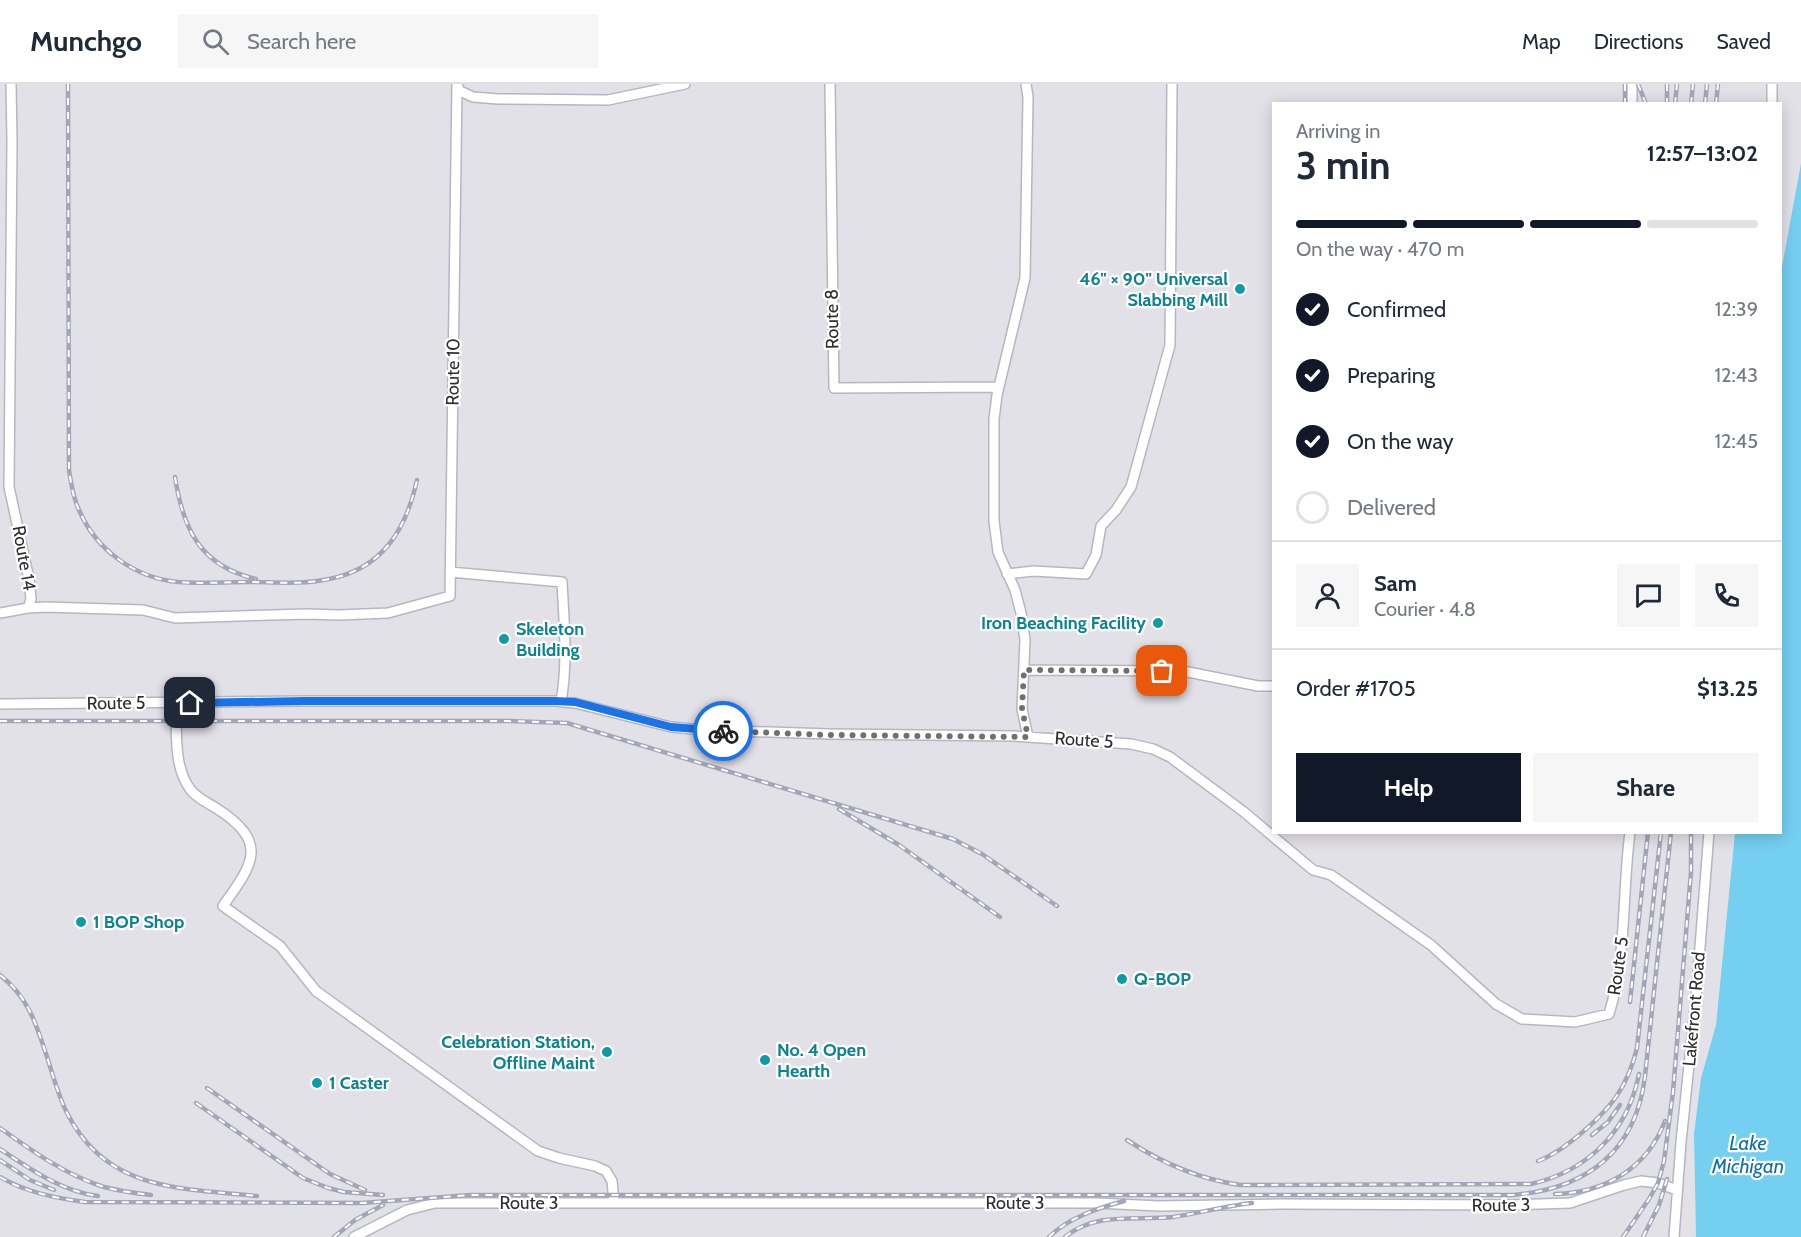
<!DOCTYPE html>
<html lang="en">
<head>
<meta charset="utf-8">
<style>
	:root { --surface:#fff; --page:#f6f6f7; --text:#1f2937; --muted:#747a83; --line:#e0e1e3; --accent:#111827 }
	body { margin:0; font-family:Cabin,sans-serif; background:var(--page); color:var(--text); height:100vh; display:flex; flex-direction:column; font-size:22px; white-space:nowrap }
	* { box-sizing:border-box; margin:0 }
	p { font-size:20px; color:var(--muted) }
	.icon { flex:none; width:33px; height:33px; fill:none; stroke:currentColor; stroke-width:2; stroke-linecap:round; stroke-linejoin:round }
	.map { position:relative; flex:1; overflow:hidden }
	.side { position:absolute; left:1272px; top:18px; width:510px; height:732px; display:flex; flex-direction:column; background:var(--surface); border-radius:0px; box-shadow:0 3px 15px #0003 }
	.side>* { flex:none }
	.pin { position:absolute; display:grid; place-items:center; width:51px; height:51px; color:#fff; margin:-26px; border-radius:12px; box-shadow:0 3px 9px #0006 }
	.courier { position:absolute; display:grid; place-items:center; width:60px; height:60px; margin:-30px; border:4px solid #1a73e8; border-radius:50%; background:#fff; color:#222; box-shadow:0 2px 8px #0007 }
	.overview em { font-style:normal; font-weight:700 }
	.overview div { display:flex; flex-direction:column-reverse }
	.overview { display:flex; align-items:center; justify-content:space-between; height:102px; padding:0 24px }
	h1 { font-size:39px; font-weight:700; line-height:45px }
	.bar { display:grid; grid-template-columns:repeat(4,1fr); gap:9px 6px; align-content:center; height:72px; padding:0 24px }
	.bar i { height:8px; border-radius:4px; background:var(--line) }
	.bar .current { background:var(--accent) }
	.bar p { grid-column:span 4 }
	.line { display:flex; align-items:center; gap:15px; padding:0 24px; border-top:2px solid var(--line) }
	.line div { flex:1 }
	.round { display:grid; place-items:center; flex:none; width:63px; height:63px; border-radius:0px; background:var(--page) }
	ol { padding:0 24px; list-style:none }
	li { display:flex; align-items:center; gap:18px; height:66px }
	li p { margin-inline-start:auto }
	li .icon { padding:6px; border-radius:50%; background:var(--accent); color:#fff; stroke-width:4 }
	li:last-child { color:var(--muted) }
	li i { width:33px; height:33px; border:3px solid var(--line); border-radius:50% }
	.action { display:flex; gap:12px; margin-top:auto; padding:12px 24px }
	.action a { flex:1; height:69px; border-radius:0px; background:var(--accent); color:#fff; font-size:24px; font-weight:700; line-height:69px; text-align:center }
	.action a+a { background:var(--page); color:var(--text) }
	header { display:flex; align-items:center; gap:36px; box-sizing:border-box; height:84px; padding:0 30px; background:var(--surface); border-bottom:2px solid var(--line) }
	header strong { font-size:28px }
	nav { display:flex; gap:33px; margin-inline-start:auto; font-size:21px }
	.search { width:420px; height:54px; background:var(--page); display:flex; align-items:center; gap:15px; box-sizing:border-box; padding:0 21px; border-radius:0px; color:var(--muted); font-size:22px }
	.map>svg:first-child { display:block }
	.industrial { fill:#e3e1e8 }
	.water { fill:#75cff0 }
	.lines { fill:none; stroke-linecap:round; stroke-linejoin:round }
	.street-casing { stroke:#b4b7c1; stroke-width:12 }
	.street { stroke:#fff; stroke-width:9 }
	.rail-casing { stroke:#a3a6b8; stroke-width:4.5 }
	.rail { stroke:#fff; stroke-width:2; stroke-dasharray:7; stroke-linecap:butt }
	.done { stroke:#726f6d; stroke-width:6; stroke-dasharray:0 10.8 }
	.route { stroke:#1a73e8; stroke-width:8 }
	.culture-dot { fill:#0f9aa8; stroke:#fff; stroke-width:2 }
	.labels { text-anchor:middle; dominant-baseline:central; stroke-width:4.5; stroke-linejoin:round; paint-order:stroke }
	.culture-label { font-size:18px; font-weight:bold; fill:#0d838f; stroke:#fff; text-anchor:start }
	.street-label { font-size:18px; fill:#2e2e2e; stroke:#fff }
	.water-label { font-size:20px; font-style:italic; fill:#0d6fa3; stroke:#fff }
</style>
</head>
<body>
<header>
<strong>Munchgo</strong>
<div class="search"><svg class="icon" aria-label="search" viewBox="0 0 24 24"><circle cx="10" cy="10" r="6"/><path d="M15 15l6 6"/></svg>Search here</div>
<nav><a>Map</a><a>Directions</a><a>Saved</a></nav>
</header>
<div class="map">
<svg width="1801" height="1153" viewBox="0 0 1801 1153">
	<rect width="100%" height="100%" fill="#efe9e1"/>
	<path class="industrial" d="M 0,0 L 1801,0 L 1801,79 L 1781,194 L 1780,20 L 1274,20 L 1274,748 L 1735,749 L 1716,941 L 1701,994 L 1694,1049 L 1696,1153 L 0,1153 Z"/>
	<path class="water" d="M 1801,79 L 1801,1153 L 1696,1153 L 1694,1050 L 1701,994 L 1716,941 L 1735,749 L 1780,748 L 1780,194 Z"/>
	<g class="lines">
		<g class="street-casing">
			<path id="street" d="M 830,0 L 834,304 L 999,303
				M 1026,0 L 1028,13 L 1025,194 L 997,311 L 994,335 L 994,437 L 998,468 L 1015,506 L 1021,529 L 1025,556 L 1022,625 L 1028,653
				M 1632,0 L 1632,20
				M 457,1 L 460,7 L 473,13 L 498,15 L 608,16 L 685,0
				M 1772,20 L 1772,0
				M 450,488 L 562,498 C 564,537 568,579 561,618
				M 1007,490 L 1033,487 L 1086,490 L 1096,471 L 1101,442 L 1116,426 L 1131,403 L 1170,261 L 1172,0
				M 28,524 L 46,523 L 143,526 L 175,534 L 307,530 L 339,531 L 388,529 L 450,512 L 457,0
				M 0,529 L 28,524 L 31,515 L 29,495 L 9,403 L 12,57 L 11,0
				M 1024,586 L 1183,587 L 1258,602 L 1274,602
				M 176,619 C 177,646 173,682 190,705 C 195,713 208,719 216,724 C 269,758 254,779 223,822 L 280,862 L 316,907 L 538,1067 L 559,1074 L 595,1082 L 606,1087 L 612,1097 L 614,1118
				M 0,620 L 305,617 L 555,617 L 575,619 L 671,643 L 704,646 L 830,650 L 1013,652 L 1131,660 L 1153,665 L 1170,673 L 1244,728 L 1313,786 L 1331,791 L 1431,861 L 1496,920 L 1522,935 L 1575,938 L 1609,930 C 1627,871 1622,809 1630,748
				M 354,1153 L 407,1126 L 435,1119 L 1097,1119 L 1159,1122 L 1280,1120 L 1511,1121 L 1570,1119 L 1624,1101 L 1641,1097 L 1658,1099 L 1677,1106
				M 1674,1153 L 1681,1058 L 1696,914 L 1709,748"/>
		</g>
		<use href="#street" class="street"/>
		<g class="rail-casing">
			<path id="rail" d="M 68,0 L 69,386 C 71,399 73,414 79,426 C 96,466 135,494 178,498 C 201,500 224,498 247,498 C 274,498 302,501 329,495 C 382,485 406,446 417,396
				M 1625,0 L 1625,20
				M 1638,0 L 1646,20
				M 1667,0 L 1667,20
				M 1675,20 L 1677,0
				M 1691,20 L 1693,0
				M 1705,20 L 1707,0
				M 1716,20 L 1718,0
				M 175,393 C 183,445 200,482 256,495
				M 0,637 L 507,637 L 567,639 L 953,755 L 982,770 L 1057,822
				M 839,725 L 899,761 L 1000,833
				M 0,891 C 28,913 36,939 47,973 C 53,991 58,1011 67,1029 C 107,1108 181,1104 257,1112
				M 1630,918 L 1648,748
				M 207,1004 L 330,1090 L 365,1106
				M 196,1019 L 303,1094 L 328,1104 L 344,1108 L 383,1111
				M 0,1044 C 31,1066 64,1090 101,1102 C 117,1107 135,1109 151,1111
				M 1592,1051 L 1608,1038 L 1620,1021
				M 1127,1056 C 1162,1079 1198,1095 1240,1101 L 1531,1100 C 1588,1087 1628,1047 1639,990
				M 0,1065 C 30,1085 61,1107 98,1112
				M 0,1076 L 30,1096 L 54,1106
				M 1538,1077 C 1554,1071 1565,1062 1578,1052 C 1610,1025 1627,1005 1637,964 L 1661,748
				M 0,1093 C 25,1108 55,1114 85,1118 L 362,1119 L 470,1111 L 1513,1111 C 1586,1105 1636,1068 1645,992 L 1671,748
				M 1555,1110 C 1604,1109 1647,1085 1665,1037
				M 334,1153 L 355,1136 L 383,1121
				M 1049,1153 C 1068,1134 1098,1124 1124,1117
				M 1065,1153 C 1097,1127 1136,1137 1173,1133 C 1200,1129 1225,1122 1252,1119
				M 1623,1153 L 1649,1115 L 1658,1099 L 1664,1077 L 1673,1008 L 1691,788 L 1691,748
				M 1643,1153 L 1659,1121 L 1667,1095"/>
		</g>
		<use href="#rail" class="rail"/>
	</g>
	<g class="lines">
		<path class="done" d="M 723,647 L 830,651 L 1028,653 L 1022,625 L 1024,586 L 1162,587"/>
		<path class="route" d="M 190,619 L 305,617 L 555,617 L 575,618 L 671,643 L 723,647"/>
	</g>
	<g class="culture-dot">
		<circle cx="1240" cy="205" r="6"/>
		<circle cx="1158" cy="539" r="6"/>
		<circle cx="504" cy="555" r="6"/>
		<circle cx="81" cy="838" r="6"/>
		<circle cx="1122" cy="895" r="6"/>
		<circle cx="607" cy="968" r="6"/>
		<circle cx="765" cy="976" r="6"/>
		<circle cx="317" cy="999" r="6"/>
	</g>
	<g class="labels">
		<g class="culture-label">
			<text x="1228" y="195" text-anchor="end">46" × 90" Universal<tspan x="1228" dy="21">Slabbing Mill</tspan></text>
			<text x="1146" y="539" text-anchor="end">Iron Beaching Facility</text>
			<text x="516" y="545">Skeleton<tspan x="516" dy="21">Building</tspan></text>
			<text x="93" y="838">1 BOP Shop</text>
			<text x="1134" y="895">Q-BOP</text>
			<text x="595" y="958" text-anchor="end">Celebration Station,<tspan x="595" dy="21">Offline Maint</tspan></text>
			<text x="777" y="966">No. 4 Open<tspan x="777" dy="21">Hearth</tspan></text>
			<text x="329" y="999">1 Caster</text>
		</g>
		<g class="street-label">
			<text transform="translate(832 235) rotate(-91)">Route 8</text>
			<text transform="translate(453 288) rotate(-89)">Route 10</text>
			<text transform="translate(24 474) rotate(80)">Route 14</text>
			<text transform="translate(116 619) rotate(-1)">Route 5</text>
			<text transform="translate(1084 656) rotate(4)">Route 5</text>
			<text transform="translate(1618 882) rotate(-82)">Route 5</text>
			<text transform="translate(1694 925) rotate(-85)">Lakefront Road</text>
			<text x="529" y="1119">Route 3</text>
			<text x="1015" y="1119">Route 3</text>
			<text transform="translate(1501 1121) rotate(-1)">Route 3</text>
		</g>
		<g class="water-label">
			<text x="1748" y="1059">Lake<tspan x="1748" dy="23">Michigan</tspan></text>
		</g>
	</g>
</svg>
<div class="pin" style="left:1162px;top:587px;background:#ea580c"><svg class="icon" aria-label="bag" viewBox="0 0 24 24"><path d="M5 8h14l-1 12H6zM9 8a3 3 0 0 1 6 0"/></svg></div>
<div class="pin" style="left:190px;top:619px;background:#1f2937"><svg class="icon" aria-label="home" viewBox="0 0 24 24"><path d="M3 11l9-7 9 7M6 9v11h12V9"/></svg></div>
<div class="courier" style="left:723px;top:647px"><svg class="icon" aria-label="bike" viewBox="0 0 24 24"><circle cx="6" cy="16" r="4"/><circle cx="18" cy="16" r="4"/><path d="M6 16l4-8h5l3 8M10 8l3 8H6M13 5h3"/></svg></div>
<section class="side">
<div class="overview"><div><h1>3 min</h1><p>Arriving in</p></div><em>12:57–13:02</em></div>
<div class="bar"><i class="current"></i><i class="current"></i><i class="current"></i><i></i><p>On the way · 470 m</p></div>
<ol>
<li><svg class="icon" aria-label="check" viewBox="0 0 24 24"><path d="M5 12l5 5 9-10"/></svg>Confirmed<p>12:39</p></li>
<li><svg class="icon" aria-label="check" viewBox="0 0 24 24"><path d="M5 12l5 5 9-10"/></svg>Preparing<p>12:43</p></li>
<li><svg class="icon" aria-label="check" viewBox="0 0 24 24"><path d="M5 12l5 5 9-10"/></svg>On the way<p>12:45</p></li>
<li><i></i>Delivered</li>
</ol>
<div class="line" style="height:108px"><a class="round"><svg class="icon" aria-label="person" viewBox="0 0 24 24"><circle cx="12" cy="8" r="4"/><path d="M4 21q1-7 8-7t8 7"/></svg></a><div><b>Sam</b><p>Courier · 4.8</p></div><a class="round"><svg class="icon" aria-label="chat" viewBox="0 0 24 24"><path d="M4 5h16v11H9l-5 4z"/></svg></a><a class="round"><svg class="icon" aria-label="phone" viewBox="0 0 24 24"><path d="M5 4h4l2 5-3 2q2 4 5 5l2-3 5 2v4C11 20 4 13 5 4z"/></svg></a></div>
<div class="line" style="height:78px"><div>Order #1705</div><b>$13.25</b></div>
<div class="action"><a>Help</a><a>Share</a></div>
</section>
</div>
</body>
</html>
